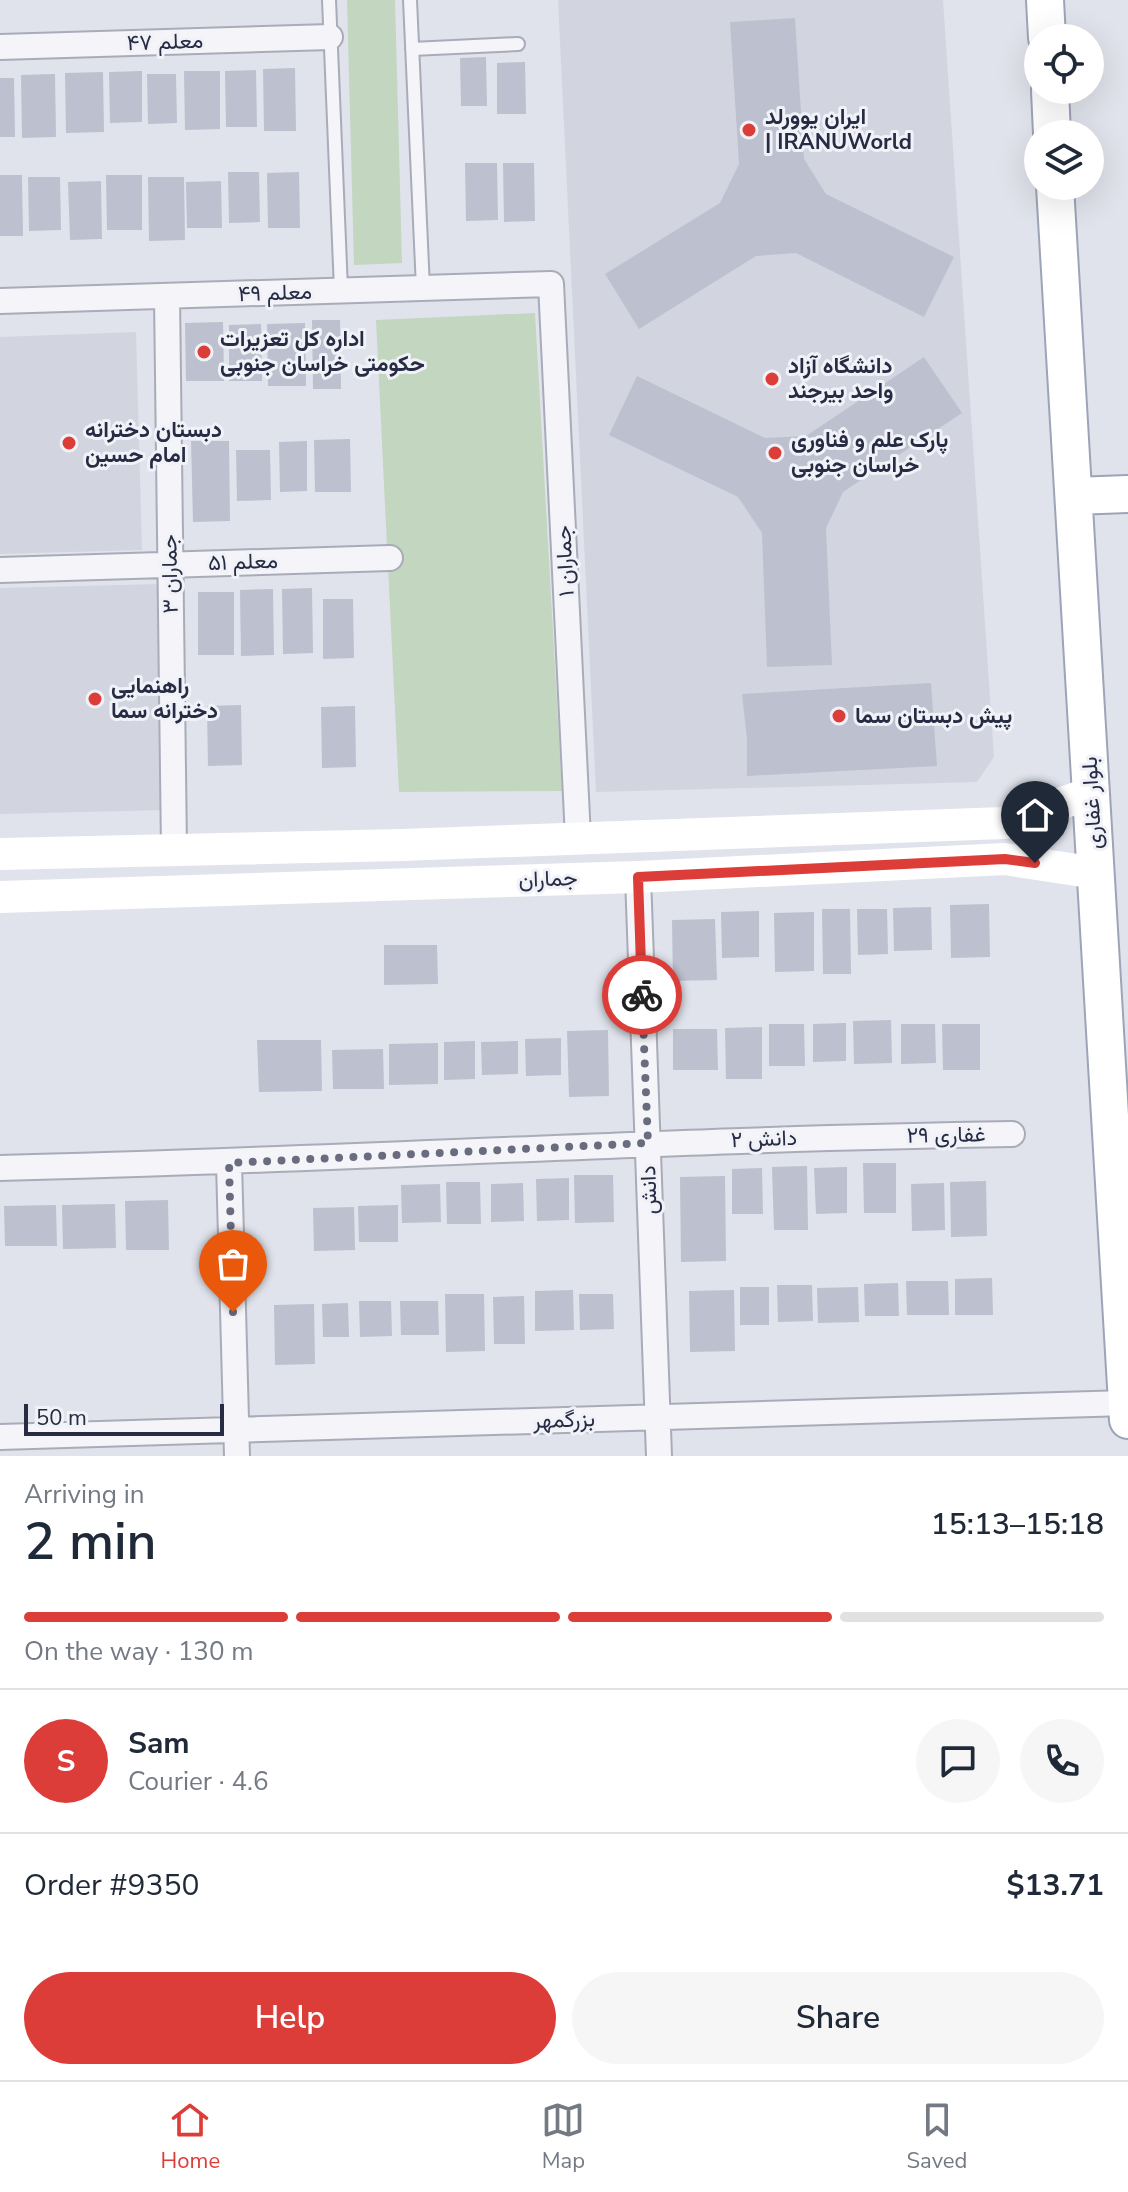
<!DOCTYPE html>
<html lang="en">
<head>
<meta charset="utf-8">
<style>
	:root { --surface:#fff; --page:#f6f6f7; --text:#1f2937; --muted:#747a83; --line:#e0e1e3; --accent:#dd3d38 }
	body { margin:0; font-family:"Nunito Sans",Vazirmatn,sans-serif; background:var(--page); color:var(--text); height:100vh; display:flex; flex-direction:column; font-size:30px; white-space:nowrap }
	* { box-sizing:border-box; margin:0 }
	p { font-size:26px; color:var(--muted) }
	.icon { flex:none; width:44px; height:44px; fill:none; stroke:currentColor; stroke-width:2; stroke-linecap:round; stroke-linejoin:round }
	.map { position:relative; height:1456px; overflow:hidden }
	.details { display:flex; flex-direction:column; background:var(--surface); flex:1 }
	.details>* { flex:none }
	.tools { position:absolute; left:1024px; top:24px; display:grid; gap:16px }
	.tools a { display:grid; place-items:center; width:80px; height:80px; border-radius:50%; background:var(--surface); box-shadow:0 8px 32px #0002; font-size:40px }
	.scale { position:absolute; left:24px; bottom:20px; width:200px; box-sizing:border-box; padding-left:8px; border:4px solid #272c44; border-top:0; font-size:22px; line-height:28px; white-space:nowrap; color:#272c44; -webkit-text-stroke:6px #f0f2f8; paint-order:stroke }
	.pin { position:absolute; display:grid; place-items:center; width:68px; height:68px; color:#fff; margin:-82px -34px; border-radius:50% 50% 50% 0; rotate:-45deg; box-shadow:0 0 8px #0007 }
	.pin .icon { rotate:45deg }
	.courier { position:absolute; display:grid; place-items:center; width:80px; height:80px; margin:-40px; border:6px solid #dd3d38; border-radius:50%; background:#fff; color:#222; box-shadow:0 2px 10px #0007 }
	.summary em { font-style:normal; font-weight:600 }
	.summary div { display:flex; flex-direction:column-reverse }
	.summary { display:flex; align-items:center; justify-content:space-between; height:136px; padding:0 24px }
	h1 { font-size:52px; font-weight:600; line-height:60px }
	.bar { display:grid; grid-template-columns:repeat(4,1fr); gap:12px 8px; align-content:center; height:96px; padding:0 24px }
	.bar i { height:10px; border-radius:6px; background:var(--line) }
	.bar .current { background:var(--accent) }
	.bar p { grid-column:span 4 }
	.line { display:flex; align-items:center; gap:20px; padding:0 24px; border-top:2px solid var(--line) }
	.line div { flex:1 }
	.round { display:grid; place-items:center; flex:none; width:84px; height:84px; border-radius:42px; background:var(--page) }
	.button { display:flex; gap:16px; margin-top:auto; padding:16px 24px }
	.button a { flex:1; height:92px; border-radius:48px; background:var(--accent); color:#fff; font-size:32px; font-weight:600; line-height:92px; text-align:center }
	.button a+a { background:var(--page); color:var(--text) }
	.dock { display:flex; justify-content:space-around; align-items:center; height:112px; border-top:2px solid var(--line); background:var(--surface); font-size:22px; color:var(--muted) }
	.dock a { display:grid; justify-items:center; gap:4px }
	.dock .current { color:var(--accent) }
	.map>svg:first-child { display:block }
	.built { fill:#d2d5e0 }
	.green { fill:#c2d6c0 }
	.building { fill:#bdc0ce }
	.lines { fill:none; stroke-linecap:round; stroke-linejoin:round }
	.lane-casing { stroke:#a8acb9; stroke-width:16 }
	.street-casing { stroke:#a8acb9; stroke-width:28 }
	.primary-casing { stroke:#9ea4b8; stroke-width:40 }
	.lane { stroke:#f4f4f9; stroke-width:12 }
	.street { stroke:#f4f4f9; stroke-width:24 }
	.secondary { stroke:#fff; stroke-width:32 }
	.primary { stroke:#fff; stroke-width:36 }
	.done { stroke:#686c7e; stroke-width:8; stroke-dasharray:0 14.4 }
	.route { stroke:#dd3d38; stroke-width:10 }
	.poi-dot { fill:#dd3d38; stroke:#f0f2f8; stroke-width:3 }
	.labels { text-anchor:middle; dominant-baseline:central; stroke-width:6; stroke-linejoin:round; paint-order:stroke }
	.street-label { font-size:22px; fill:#272c44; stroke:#f0f2f8 }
	.poi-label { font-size:22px; font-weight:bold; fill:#272c44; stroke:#f0f2f8; text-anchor:start }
</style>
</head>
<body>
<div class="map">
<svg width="1128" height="1456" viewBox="0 0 1128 1456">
	<rect width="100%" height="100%" fill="#e0e3eb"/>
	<path class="built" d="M 558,0 L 943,0 L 994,757 L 977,782 L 596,792 Z
		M 136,332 L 142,550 L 0,554 L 0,337 Z
		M 162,584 L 166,810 L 0,814 L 0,588 Z"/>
	<path class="green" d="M 347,0 L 395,0 L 402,263 L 354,265 Z
		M 535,313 L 562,791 L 399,792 L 376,320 Z"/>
	<path class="building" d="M 795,18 L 804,159 L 826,194 L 954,257 L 924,317 L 796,253 L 756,256 L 639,329 L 605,274 L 720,203 L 739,164 L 730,22 Z
		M 486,57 L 487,106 L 461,106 L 460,58 Z
		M 525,62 L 526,114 L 497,114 L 497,63 Z
		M 295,68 L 296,131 L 264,131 L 263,69 Z
		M 256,70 L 257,127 L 226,127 L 225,71 Z
		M 142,71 L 142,122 L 110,123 L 109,72 Z
		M 184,71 L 220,71 L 220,129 L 185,130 Z
		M 103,72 L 104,132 L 66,133 L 65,73 Z
		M 55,74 L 56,137 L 22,138 L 21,75 Z
		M 147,74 L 176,74 L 177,123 L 148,124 Z
		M 0,78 L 14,78 L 15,137 L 0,137 Z
		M 465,163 L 497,163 L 498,220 L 466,221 Z
		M 503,163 L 534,163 L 535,221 L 504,222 Z
		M 228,172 L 259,172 L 260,222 L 229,223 Z
		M 299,172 L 300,228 L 268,228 L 267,173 Z
		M 0,175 L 22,175 L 23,236 L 0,236 Z
		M 106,175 L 142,175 L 142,230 L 107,230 Z
		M 28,177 L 60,177 L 61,230 L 29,231 Z
		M 148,177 L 184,177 L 185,240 L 149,241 Z
		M 101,181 L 102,239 L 70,240 L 68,182 Z
		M 221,181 L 222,228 L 187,228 L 186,182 Z
		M 312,320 L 340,320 L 341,389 L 313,389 Z
		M 223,322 L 224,381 L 186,381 L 185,323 Z
		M 305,323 L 306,386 L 268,386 L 267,324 Z
		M 261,324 L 262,381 L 229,381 L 229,325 Z
		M 924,357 L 962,413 L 843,492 L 826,528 L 832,665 L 767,667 L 762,533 L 738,497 L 609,435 L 637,376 L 765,438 L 806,436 Z
		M 350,439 L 351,492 L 315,492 L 314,440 Z
		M 191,441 L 229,441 L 230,521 L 193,522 Z
		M 307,441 L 307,491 L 280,492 L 279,442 Z
		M 236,450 L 270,450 L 271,500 L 237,501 Z
		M 312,588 L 313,653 L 283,654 L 282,589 Z
		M 273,589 L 274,655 L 241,656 L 240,590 Z
		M 198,592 L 234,592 L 234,655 L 198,655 Z
		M 323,599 L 353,599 L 354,658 L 323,659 Z
		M 931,683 L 937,766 L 747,776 L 747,739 L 742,694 Z
		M 241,705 L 242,765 L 208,766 L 207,706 Z
		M 355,706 L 356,767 L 322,768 L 321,707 Z
		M 989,904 L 990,957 L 951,958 L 950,905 Z
		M 931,907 L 932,950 L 894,951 L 893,908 Z
		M 822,909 L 850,909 L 851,974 L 823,974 Z
		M 857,909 L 887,909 L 888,954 L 858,955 Z
		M 759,911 L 759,957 L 722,958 L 721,912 Z
		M 814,912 L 814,971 L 775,972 L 774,913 Z
		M 715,919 L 717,980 L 673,981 L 672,920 Z
		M 384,945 L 437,945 L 438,984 L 384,985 Z
		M 891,1020 L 892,1063 L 854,1064 L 853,1021 Z
		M 846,1023 L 846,1061 L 813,1062 L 813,1024 Z
		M 769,1024 L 804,1024 L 805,1066 L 769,1066 Z
		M 901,1024 L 935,1024 L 936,1063 L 901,1064 Z
		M 942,1024 L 980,1024 L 980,1070 L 943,1070 Z
		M 762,1027 L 762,1079 L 726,1079 L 725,1028 Z
		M 673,1029 L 717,1029 L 718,1070 L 673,1070 Z
		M 608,1030 L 609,1096 L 569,1097 L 567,1031 Z
		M 561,1038 L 561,1075 L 526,1076 L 525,1039 Z
		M 257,1040 L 321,1040 L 322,1091 L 259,1092 Z
		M 475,1041 L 475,1079 L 444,1080 L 444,1042 Z
		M 518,1041 L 518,1074 L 482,1075 L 481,1042 Z
		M 438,1043 L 438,1084 L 389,1085 L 389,1044 Z
		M 383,1049 L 384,1089 L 333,1089 L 332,1050 Z
		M 863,1163 L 896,1163 L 896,1213 L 864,1213 Z
		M 807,1166 L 808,1230 L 774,1230 L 772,1167 Z
		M 847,1167 L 847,1213 L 816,1214 L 814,1168 Z
		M 762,1168 L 763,1214 L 732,1214 L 732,1169 Z
		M 574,1175 L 613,1175 L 614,1222 L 575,1223 Z
		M 725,1176 L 726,1261 L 681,1262 L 680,1177 Z
		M 569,1178 L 569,1220 L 537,1221 L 536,1179 Z
		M 986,1181 L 987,1236 L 951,1237 L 950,1182 Z
		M 446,1182 L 480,1182 L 481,1224 L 447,1224 Z
		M 523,1183 L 524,1221 L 491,1222 L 491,1184 Z
		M 944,1183 L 945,1230 L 912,1231 L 911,1184 Z
		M 440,1184 L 441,1222 L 402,1223 L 401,1185 Z
		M 168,1200 L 169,1250 L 126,1250 L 125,1201 Z
		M 115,1204 L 116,1248 L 63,1249 L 62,1205 Z
		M 56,1205 L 57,1246 L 5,1246 L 4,1206 Z
		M 398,1205 L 398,1242 L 359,1242 L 358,1206 Z
		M 354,1207 L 355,1250 L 314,1251 L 313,1208 Z
		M 992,1278 L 993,1315 L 955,1315 L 955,1279 Z
		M 906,1281 L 948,1281 L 949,1315 L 907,1315 Z
		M 898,1283 L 899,1316 L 865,1316 L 864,1284 Z
		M 777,1285 L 812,1285 L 813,1321 L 778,1322 Z
		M 740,1287 L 769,1287 L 769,1325 L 740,1325 Z
		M 858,1287 L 859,1322 L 818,1323 L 817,1288 Z
		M 573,1290 L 574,1330 L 535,1331 L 535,1291 Z
		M 734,1290 L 735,1351 L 690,1352 L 689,1291 Z
		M 445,1294 L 484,1294 L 485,1351 L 446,1352 Z
		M 579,1294 L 613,1294 L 614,1329 L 580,1330 Z
		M 524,1296 L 525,1344 L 494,1344 L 493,1297 Z
		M 359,1301 L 391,1301 L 392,1336 L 360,1337 Z
		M 400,1301 L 438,1301 L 439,1335 L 401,1335 Z
		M 348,1303 L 349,1337 L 323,1337 L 322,1304 Z
		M 314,1304 L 315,1364 L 275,1365 L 274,1305 Z"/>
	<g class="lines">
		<g class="lane-casing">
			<path id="lane" d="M 329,0 L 341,290
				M 410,0 L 423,288
				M 412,49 L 518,44"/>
		</g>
		<g class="street-casing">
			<path id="street" d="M 0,47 L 330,37
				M 167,297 L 174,850
				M 0,301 L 551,284 L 578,838
				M 0,570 L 390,558
				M 638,877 L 659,1456
				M 229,1163 L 237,1456
				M 0,1168 C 338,1160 675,1139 1012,1134
				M 0,1437 L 1127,1403"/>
		</g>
		<g class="primary-casing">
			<path id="primary" d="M 1045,0 L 1047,38
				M 1050,90 L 1052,134
				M 1055,186 L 1128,1420
				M 1074,496 L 1128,494"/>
		</g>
		<use href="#lane" class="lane"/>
		<use href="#street" class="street"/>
		<path class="secondary" d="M 0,854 L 402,845 L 1004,823 L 1091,793
			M 0,897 L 638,877 L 1005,859 L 1096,873"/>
		<use href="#primary" class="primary"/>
	</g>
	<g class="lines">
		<path class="done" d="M 233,1312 L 229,1163 L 648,1143 L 642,995"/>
		<path class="route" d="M 642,995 L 638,877 L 1005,859 L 1035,863"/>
	</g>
	<g class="poi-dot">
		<circle cx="749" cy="130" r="8"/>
		<circle cx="204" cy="352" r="8"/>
		<circle cx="772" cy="379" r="8"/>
		<circle cx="69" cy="443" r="8"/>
		<circle cx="775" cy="453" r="8"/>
		<circle cx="95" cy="699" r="8"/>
		<circle cx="839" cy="716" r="8"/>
	</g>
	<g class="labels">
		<g class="street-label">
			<text transform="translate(165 42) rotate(-2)">معلم ۴۷</text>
			<text transform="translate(275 293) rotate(-2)">معلم ۴۹</text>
			<text transform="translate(565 561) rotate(-93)">جماران ۱</text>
			<text transform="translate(243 562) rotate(-2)">معلم ۵۱</text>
			<text transform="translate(170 574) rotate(-91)">جماران ۳</text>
			<text transform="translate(1092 803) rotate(-93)">بلوار غفاری</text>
			<text transform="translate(548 879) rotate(-2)">جماران</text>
			<text transform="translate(946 1135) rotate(-1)">غفاری ۲۹</text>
			<text transform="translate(764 1139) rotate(-2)">دانش ۲</text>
			<text transform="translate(649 1190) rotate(-92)">دانش</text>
			<text transform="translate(564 1420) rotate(-2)">بزرگمهر</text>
		</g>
		<g class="poi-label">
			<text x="765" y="117">ایران یوورلد<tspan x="765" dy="25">| IRANUWorld</tspan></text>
			<text x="220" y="339">اداره کل تعزیرات<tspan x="220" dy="25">حکومتی خراسان جنوبی</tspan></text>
			<text x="788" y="366">دانشگاه آزاد<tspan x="788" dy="25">واحد بیرجند</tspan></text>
			<text x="85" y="430">دبستان دخترانه<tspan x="85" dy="25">امام حسین</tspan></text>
			<text x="791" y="440">پارک علم و فناوری<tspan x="791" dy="25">خراسان جنوبی</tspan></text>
			<text x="111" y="686">راهنمایی<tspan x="111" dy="25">دخترانه سما</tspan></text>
			<text x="855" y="716">پیش دبستان سما</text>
		</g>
	</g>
</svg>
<div class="tools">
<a><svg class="icon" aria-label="locate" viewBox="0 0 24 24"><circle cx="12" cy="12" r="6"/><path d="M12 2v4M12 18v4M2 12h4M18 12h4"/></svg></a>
<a><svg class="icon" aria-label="layers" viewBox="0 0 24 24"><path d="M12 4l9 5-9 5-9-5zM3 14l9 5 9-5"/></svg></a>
</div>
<div class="scale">50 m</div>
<div class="pin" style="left:233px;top:1312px;background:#ea580c"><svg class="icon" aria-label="bag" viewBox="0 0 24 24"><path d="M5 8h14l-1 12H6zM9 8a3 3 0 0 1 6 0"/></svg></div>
<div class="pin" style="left:1035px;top:863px;background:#1f2937"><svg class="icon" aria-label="home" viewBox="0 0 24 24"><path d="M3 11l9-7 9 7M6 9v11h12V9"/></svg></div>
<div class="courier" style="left:642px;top:995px"><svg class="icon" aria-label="bike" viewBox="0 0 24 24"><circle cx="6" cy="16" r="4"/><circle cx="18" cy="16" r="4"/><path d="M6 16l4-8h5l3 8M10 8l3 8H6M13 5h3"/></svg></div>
</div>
<section class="details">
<div class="summary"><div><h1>2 min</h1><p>Arriving in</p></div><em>15:13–15:18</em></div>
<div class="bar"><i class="current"></i><i class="current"></i><i class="current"></i><i></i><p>On the way · 130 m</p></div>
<div class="line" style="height:144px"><b class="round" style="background:var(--accent);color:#fff">S</b><div><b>Sam</b><p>Courier · 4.6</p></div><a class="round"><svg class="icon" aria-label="chat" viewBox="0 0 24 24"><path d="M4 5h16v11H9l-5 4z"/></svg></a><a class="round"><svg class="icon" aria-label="phone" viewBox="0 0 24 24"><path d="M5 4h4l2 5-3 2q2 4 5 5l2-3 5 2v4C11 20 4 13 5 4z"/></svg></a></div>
<div class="line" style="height:104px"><div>Order #9350</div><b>$13.71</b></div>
<div class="button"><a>Help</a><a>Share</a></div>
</section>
<nav class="dock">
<a class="current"><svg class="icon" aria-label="home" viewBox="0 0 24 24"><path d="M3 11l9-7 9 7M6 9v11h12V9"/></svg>Home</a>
<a><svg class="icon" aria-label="map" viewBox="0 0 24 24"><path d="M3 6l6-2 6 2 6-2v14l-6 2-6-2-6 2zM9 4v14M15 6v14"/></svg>Map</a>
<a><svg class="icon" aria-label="saved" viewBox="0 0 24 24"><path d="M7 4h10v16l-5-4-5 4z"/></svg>Saved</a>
</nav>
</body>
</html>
